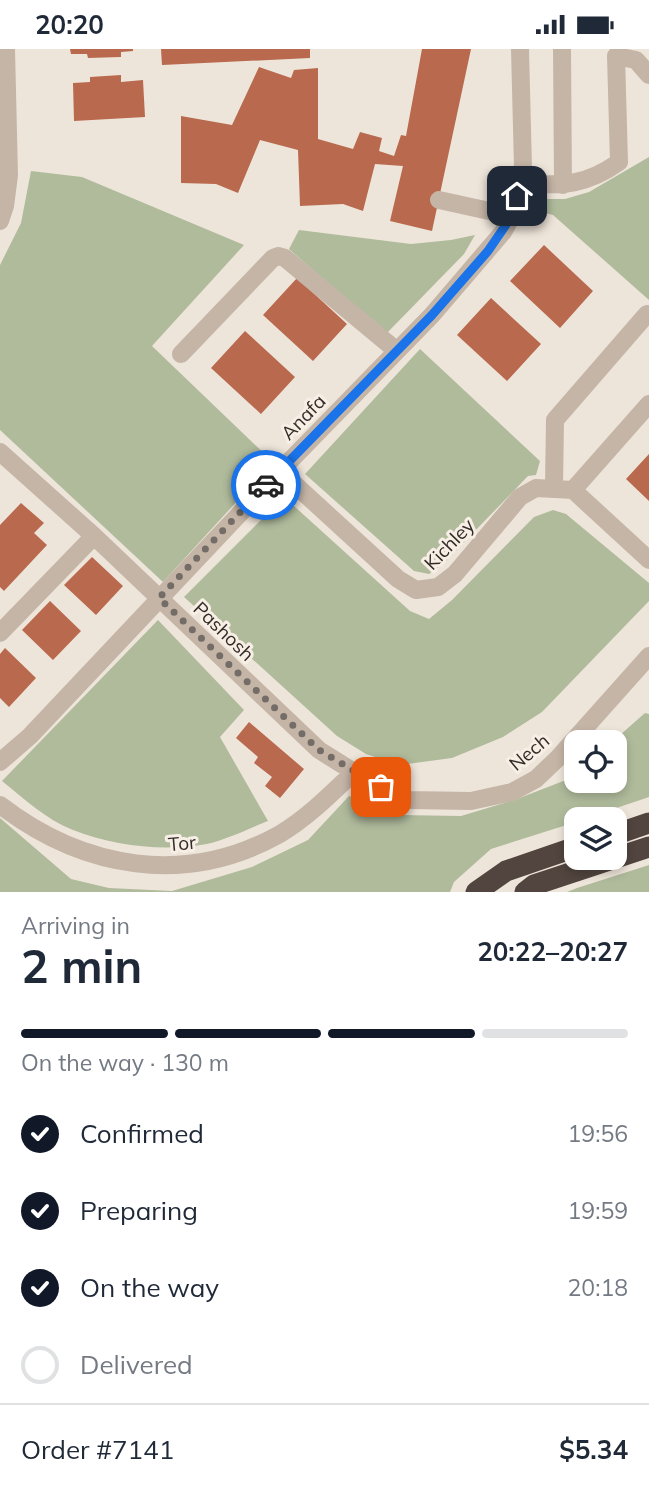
<!DOCTYPE html>
<html lang="en">
<head>
<meta charset="utf-8">
<style>
	:root { --surface:#fff; --page:#f6f6f7; --text:#1f2937; --muted:#747a83; --line:#e0e1e3; --accent:#111827 }
	body { margin:0; font-family:Mulish,sans-serif; background:var(--page); color:var(--text); height:100vh; display:flex; flex-direction:column; font-size:26px; white-space:nowrap }
	* { box-sizing:border-box; margin:0 }
	p { font-size:23px; color:var(--muted) }
	.icon { flex:none; width:38px; height:38px; fill:none; stroke:currentColor; stroke-width:2; stroke-linecap:round; stroke-linejoin:round }
	.map { position:relative; height:843px; overflow:hidden }
	.sheet { display:flex; flex-direction:column; background:var(--surface); flex:1 }
	.sheet>* { flex:none }
	.tools { position:absolute; left:564px; top:681px; display:grid; gap:14px }
	.tools a { display:grid; place-items:center; width:63px; height:63px; border-radius:14px; background:var(--surface); box-shadow:0 4px 10px #0003; font-size:35px }
	.pin { position:absolute; display:grid; place-items:center; width:60px; height:60px; color:#fff; margin:-30px; border-radius:14px; box-shadow:0 4px 10px #0006 }
	.courier { position:absolute; display:grid; place-items:center; width:70px; height:70px; margin:-35px; border:5px solid #1a73e8; border-radius:50%; background:#fff; color:#222; box-shadow:0 2px 9px #0007 }
	.head em { font-style:normal; font-weight:700 }
	.head div { display:flex; flex-direction:column-reverse }
	.head { display:flex; align-items:center; justify-content:space-between; height:119px; padding:0 21px }
	h1 { font-size:46px; font-weight:700; line-height:52px }
	.bar { display:grid; grid-template-columns:repeat(4,1fr); gap:10px 7px; align-content:center; height:84px; padding:0 21px }
	.bar i { height:9px; border-radius:5px; background:var(--line) }
	.bar .selected { background:var(--accent) }
	.bar p { grid-column:span 4 }
	.line { display:flex; align-items:center; gap:18px; padding:0 21px; border-top:2px solid var(--line) }
	.line div { flex:1 }
	ol { padding:0 21px; list-style:none }
	li { display:flex; align-items:center; gap:21px; height:77px }
	li p { margin-inline-start:auto }
	li .icon { padding:7px; border-radius:50%; background:var(--accent); color:#fff; stroke-width:4 }
	li:last-child { color:var(--muted) }
	li i { width:38px; height:38px; border:4px solid var(--line); border-radius:50% }
	.status { display:flex; justify-content:space-between; align-items:center; height:49px; padding:0 35px; background:var(--surface); direction:ltr }
	.status svg { height:19px; fill:currentColor }
	.map>svg:first-child { display:block }
	.green { fill:#b0bb9c }
	.building { fill:#b9694d }
	.lines { fill:none; stroke-linecap:round; stroke-linejoin:round }
	.minor { stroke:#c5b5a7; stroke-width:18 }
	.highway { stroke:#52453f; stroke-width:21 }
	.done { stroke:#746c66; stroke-width:7; stroke-dasharray:0 12.6 }
	.route { stroke:#1a73e8; stroke-width:9 }
	.labels { text-anchor:middle; dominant-baseline:central; stroke-width:6; stroke-linejoin:round; paint-order:stroke }
	.street-label { font-size:19px; fill:#322b27; stroke:#f7efe5 }
</style>
</head>
<body>
<div class="status"><b>20:20</b><svg viewBox="0 0 49 12"><path d="M0 12V9h3v3zM5 12V6h3v6zM10 12V3h3v9zM15 12V0h3v12zM26 1h20v11H26zM47 4h2v5h-2z"/></svg></div>
<div class="map">
<svg width="649" height="843" viewBox="0 0 649 843">
	<rect width="100%" height="100%" fill="#eee5da"/>
	<path class="green" d="M 649,108 L 649,251 L 553,166 L 541,163 L 538,150 L 565,150 L 589,143 Z
		M 31,122 L 82,128 L 244,196 L 152,297 L 273,413 L 163,533 L 0,381 L 0,216 L 21,174 Z
		M 299,181 L 411,195 L 451,191 L 475,186 L 464,205 L 386,285 L 289,200 Z
		M 420,300 L 540,412 L 536,426 L 528,427 L 443,515 L 429,525 L 414,522 L 305,425 Z
		M 284,448 L 410,562 L 429,570 L 452,551 L 534,468 L 553,461 L 566,465 L 649,534 L 649,552 L 542,663 L 503,688 L 452,709 L 400,716 L 366,705 L 337,687 L 184,548 Z
		M 158,571 L 244,661 L 220,688 L 268,772 C 248,780 228,790 207,795 C 164,803 114,797 73,781 C 47,771 24,750 2,732 Z
		M 645,664 L 649,665 L 649,748 L 584,770 L 576,770 L 576,773 L 491,800 L 454,833 L 450,843 L 0,843 L 0,769 L 71,830 L 109,839 L 172,842 L 252,818 L 308,791 L 349,747 L 400,766 L 461,767 L 517,750 L 571,729 L 576,725 L 576,732 L 614,732 L 614,693 L 612,693 Z
		M 649,816 L 649,843 L 567,843 L 577,839 Z"/>
	<path class="building" d="M 70,0 L 133,0 L 133,2 L 121,3 L 121,8 L 88,9 L 87,5 L 71,5 Z
		M 161,0 L 310,0 L 310,9 L 162,16 Z
		M 422,0 L 471,0 L 432,182 L 390,172 L 403,117 L 375,115 L 363,162 L 343,155 L 300,157 L 298,101 L 260,91 L 238,144 L 216,135 L 181,134 L 181,67 L 232,76 L 259,18 L 291,29 L 294,21 L 318,19 L 318,90 L 353,100 L 360,83 L 382,89 L 379,102 L 394,107 L 401,86 L 406,87 Z
		M 121,26 L 121,33 L 143,31 L 145,68 L 74,72 L 73,34 L 90,33 L 90,28 Z
		M 544,196 L 593,242 L 560,279 L 510,232 Z
		M 297,229 L 347,275 L 313,312 L 263,266 Z
		M 491,249 L 541,295 L 507,332 L 457,286 Z
		M 245,282 L 295,328 L 261,365 L 211,319 Z
		M 649,405 L 649,452 L 626,430 Z
		M 21,454 L 44,474 L 34,484 L 47,496 L 4,542 L 0,538 L 0,476 Z
		M 92,508 L 123,537 L 96,566 L 64,536 Z
		M 50,552 L 81,582 L 53,611 L 22,581 Z
		M 5,599 L 36,629 L 9,658 L 0,649 L 0,605 Z
		M 249,673 L 304,720 L 280,749 L 265,737 L 272,728 L 254,714 L 258,708 L 236,689 Z"/>
	<g class="lines">
		<path class="minor" d="M 562,0 L 563,136
			M 520,135 C 561,136 584,138 619,113 L 616,7 L 636,11 L 649,26
			M 439,151 L 512,167
			M 0,172 L 5,157 L 9,126 L 6,0
			M 181,305 L 273,209 L 278,207 L 285,209 L 397,302
			M 0,403 L 94,487 L 319,701 L 354,723 L 408,751 L 471,752 L 512,743 L 536,730 L 558,709 L 649,607
			M 280,422 L 398,530 L 416,541 L 438,538 L 455,525 L 520,448 L 536,439 L 573,441 L 649,511
			M 554,438 L 555,371 L 647,265
			M 573,441 L 649,355
			M 0,584 L 94,487
			M 0,713 L 30,687 L 280,422 L 432,266 L 503,183 L 512,167 L 523,119 L 520,0
			M 0,756 C 83,820 186,838 280,785 C 307,769 331,745 354,723"/>
		<path class="highway" d="M 614,786 L 649,774
			M 476,843 L 506,822 L 576,798
			M 525,843 L 534,836 L 649,798"/>
	</g>
	<g class="lines">
		<path class="done" d="M 266,436 L 159,549 L 319,701 L 381,738"/>
		<path class="route" d="M 266,436 L 432,266 L 488,202 L 512,167 L 517,147"/>
	</g>
	<g class="labels">
		<g class="street-label">
			<text transform="translate(303 368) rotate(-46)">Anafa</text>
			<text transform="translate(449 495) rotate(-46)">Kichley</text>
			<text transform="translate(224 582) rotate(44)">Pashosh</text>
			<text transform="translate(529 703) rotate(-40)">Nech</text>
			<text transform="translate(182 794) rotate(-5)">Tor</text>
		</g>
	</g>
</svg>
<div class="tools">
<a><svg class="icon" aria-label="locate" viewBox="0 0 24 24"><circle cx="12" cy="12" r="6"/><path d="M12 2v4M12 18v4M2 12h4M18 12h4"/></svg></a>
<a><svg class="icon" aria-label="layers" viewBox="0 0 24 24"><path d="M12 4l9 5-9 5-9-5zM3 14l9 5 9-5"/></svg></a>
</div>
<div class="pin" style="left:381px;top:738px;background:#ea580c"><svg class="icon" aria-label="bag" viewBox="0 0 24 24"><path d="M5 8h14l-1 12H6zM9 8a3 3 0 0 1 6 0"/></svg></div>
<div class="pin" style="left:517px;top:147px;background:#1f2937"><svg class="icon" aria-label="home" viewBox="0 0 24 24"><path d="M3 11l9-7 9 7M6 9v11h12V9"/></svg></div>
<div class="courier" style="left:266px;top:436px"><svg class="icon" aria-label="car" viewBox="0 0 24 24"><path d="M5 17H2v-5l4-1 3-4h7l3 4 3 1v5h-3M9 17h6M6 11h13"/><circle cx="7" cy="17" r="2"/><circle cx="17" cy="17" r="2"/></svg></div>
</div>
<section class="sheet">
<div class="head"><div><h1>2 min</h1><p>Arriving in</p></div><em>20:22–20:27</em></div>
<div class="bar"><i class="selected"></i><i class="selected"></i><i class="selected"></i><i></i><p>On the way · 130 m</p></div>
<ol>
<li><svg class="icon" aria-label="check" viewBox="0 0 24 24"><path d="M5 12l5 5 9-10"/></svg>Confirmed<p>19:56</p></li>
<li><svg class="icon" aria-label="check" viewBox="0 0 24 24"><path d="M5 12l5 5 9-10"/></svg>Preparing<p>19:59</p></li>
<li><svg class="icon" aria-label="check" viewBox="0 0 24 24"><path d="M5 12l5 5 9-10"/></svg>On the way<p>20:18</p></li>
<li><i></i>Delivered</li>
</ol>
<div class="line" style="height:91px"><div>Order #7141</div><b>$5.34</b></div>
</section>
</body>
</html>
